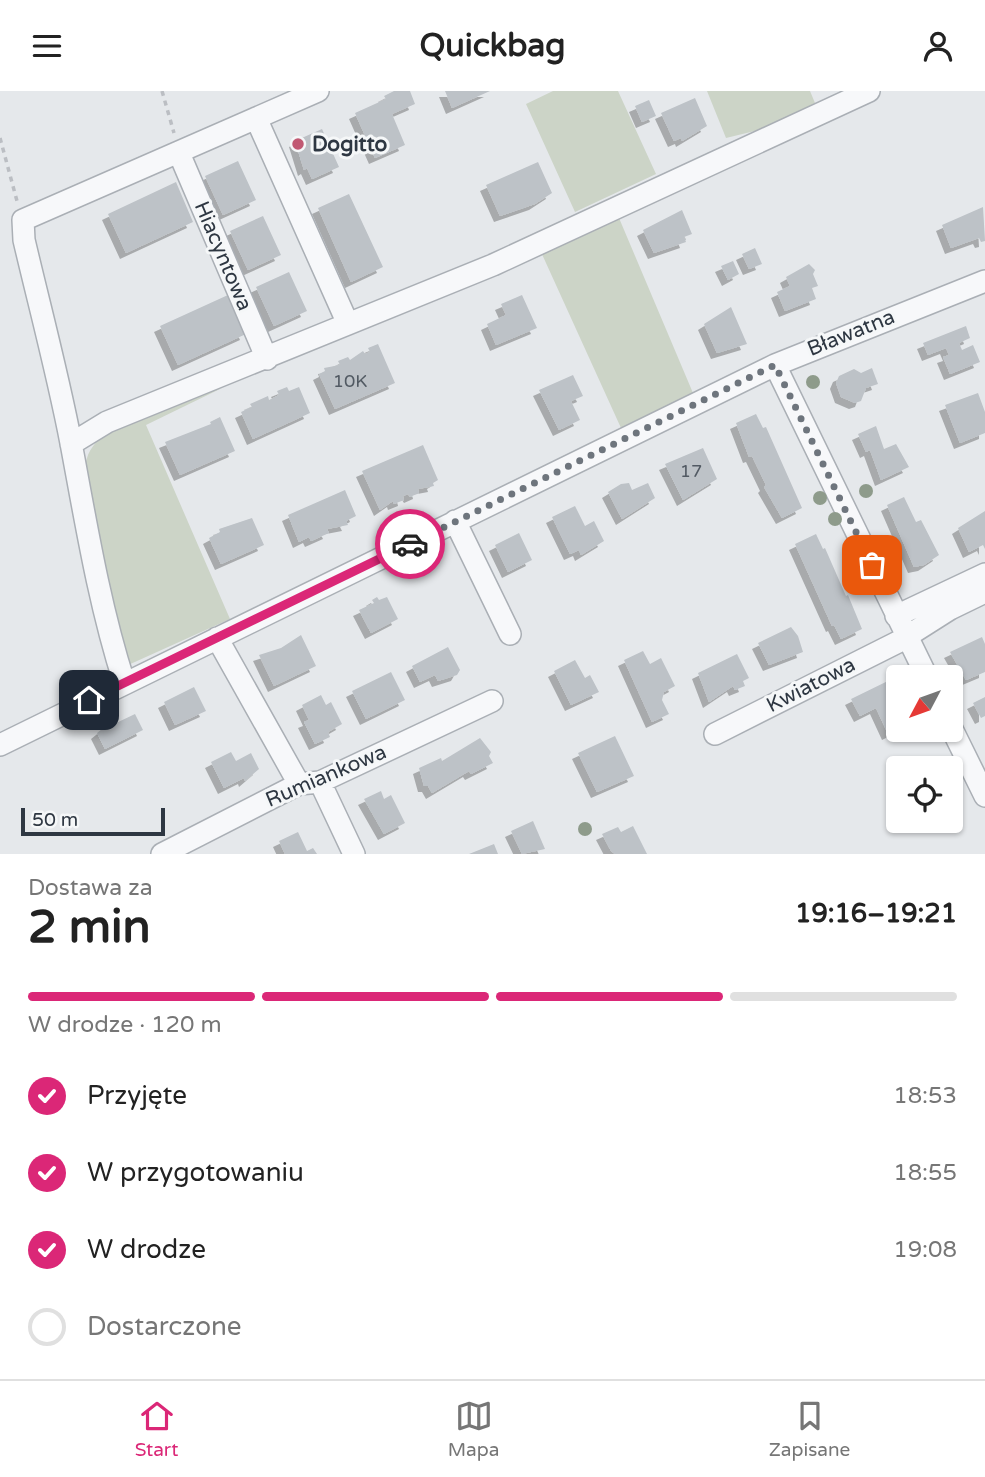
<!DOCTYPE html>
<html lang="pl">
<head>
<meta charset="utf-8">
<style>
	:root { --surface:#fff; --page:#f2f2f2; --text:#222; --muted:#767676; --line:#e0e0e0; --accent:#db2777 }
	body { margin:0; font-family:"Varela Round",sans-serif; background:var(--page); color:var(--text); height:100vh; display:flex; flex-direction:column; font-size:26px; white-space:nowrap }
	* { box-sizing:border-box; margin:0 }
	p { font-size:23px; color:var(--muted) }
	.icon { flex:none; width:38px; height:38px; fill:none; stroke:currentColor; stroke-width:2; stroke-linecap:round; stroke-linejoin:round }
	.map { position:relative; height:763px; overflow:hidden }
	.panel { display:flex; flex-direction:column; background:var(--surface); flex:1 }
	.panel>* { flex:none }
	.needle { width:46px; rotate:229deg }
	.tools { position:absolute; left:886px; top:574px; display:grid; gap:14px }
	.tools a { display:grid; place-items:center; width:77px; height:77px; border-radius:7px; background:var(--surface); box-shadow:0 2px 5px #0004; font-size:35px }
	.scale { position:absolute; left:21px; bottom:18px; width:144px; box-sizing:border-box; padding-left:7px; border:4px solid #2e3742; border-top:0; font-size:19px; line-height:24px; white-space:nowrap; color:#2e3742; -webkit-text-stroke:5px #f5f7f8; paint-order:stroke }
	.pin { position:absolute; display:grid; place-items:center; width:60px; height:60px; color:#fff; margin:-30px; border-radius:14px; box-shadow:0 4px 10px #0006 }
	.courier { position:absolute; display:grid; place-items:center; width:70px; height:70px; margin:-35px; border:5px solid #db2777; border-radius:50%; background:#fff; color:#222; box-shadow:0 2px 9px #0007 }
	.overview em { font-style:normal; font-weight:700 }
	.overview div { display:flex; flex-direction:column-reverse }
	.overview { display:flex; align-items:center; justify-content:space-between; height:119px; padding:0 28px }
	h1 { font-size:46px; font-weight:700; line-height:52px }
	.bar { display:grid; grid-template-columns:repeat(4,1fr); gap:10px 7px; align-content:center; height:84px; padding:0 28px }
	.bar i { height:9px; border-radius:5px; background:var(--line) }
	.bar .current { background:var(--accent) }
	.bar p { grid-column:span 4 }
	ol { padding:0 28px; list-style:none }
	li { display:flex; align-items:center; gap:21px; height:77px }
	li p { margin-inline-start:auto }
	li .icon { padding:7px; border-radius:50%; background:var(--accent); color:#fff; stroke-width:4 }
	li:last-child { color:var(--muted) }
	li i { width:38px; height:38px; border:4px solid var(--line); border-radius:50% }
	header { display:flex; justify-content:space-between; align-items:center; height:91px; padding:0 28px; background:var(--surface); font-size:32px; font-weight:700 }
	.tabs { display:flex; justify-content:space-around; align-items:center; height:98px; border-top:2px solid var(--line); background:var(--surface); font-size:19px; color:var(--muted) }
	.tabs a { display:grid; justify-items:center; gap:4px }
	.tabs .current { color:var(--accent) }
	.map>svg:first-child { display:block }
	.green { fill:#ccd4c7 }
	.building { fill:#bdc2c7; filter:url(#shadow) }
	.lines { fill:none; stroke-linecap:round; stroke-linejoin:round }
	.minor-casing { stroke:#aaafb5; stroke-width:24 }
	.path { stroke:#bbbec3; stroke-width:3.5; stroke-dasharray:5 5; stroke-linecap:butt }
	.minor { stroke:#f7f8fa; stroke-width:21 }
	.tree { fill:#8e9b8b }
	.done { stroke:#6e757d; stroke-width:7; stroke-dasharray:0 12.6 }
	.route { stroke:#db2777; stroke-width:9 }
	.poi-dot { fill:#c15973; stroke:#f5f7f8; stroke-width:2.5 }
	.labels { text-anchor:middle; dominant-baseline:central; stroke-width:6; stroke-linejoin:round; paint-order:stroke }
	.number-label { font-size:18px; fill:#525a63 }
	.poi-label { font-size:21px; font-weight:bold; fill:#2e3742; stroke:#f5f7f8; text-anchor:start }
	.street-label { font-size:21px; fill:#2e3742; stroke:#f5f7f8 }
</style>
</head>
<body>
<header><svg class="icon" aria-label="menu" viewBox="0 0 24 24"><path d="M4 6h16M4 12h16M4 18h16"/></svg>Quickbag<svg class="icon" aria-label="person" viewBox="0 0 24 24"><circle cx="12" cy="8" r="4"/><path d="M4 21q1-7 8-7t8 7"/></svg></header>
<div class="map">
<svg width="985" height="763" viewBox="0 0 985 763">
	<defs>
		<filter id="shadow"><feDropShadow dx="-6" dy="6" stdDeviation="0" flood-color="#0004"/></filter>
	</defs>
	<rect width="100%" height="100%" fill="#e5e8eb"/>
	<path class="green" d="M 553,0 L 618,0 L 656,83 L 575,121 L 526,13 Z
		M 707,0 L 810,0 L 815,12 L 779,34 L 726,47 Z
		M 619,127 L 693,302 L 621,337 L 541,161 Z
		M 222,297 L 146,334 L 230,528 L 126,575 L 83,394 C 84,385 84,375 87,367 C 101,325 184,310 222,297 Z"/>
	<path class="building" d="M 394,0 L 410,0 L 415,13 L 392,23 L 405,54 L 375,67 L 355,22 L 386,8 L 384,5 Z
		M 445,0 L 490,0 L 452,17 Z
		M 695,7 L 707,35 L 682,50 L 681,47 L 674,50 L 661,22 Z
		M 649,9 L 656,25 L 642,31 L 635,15 Z
		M 322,38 L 339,76 L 312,88 L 307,77 L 304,79 L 295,50 Z
		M 238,70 L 256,109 L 223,124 L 205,85 Z
		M 538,71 L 552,102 L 535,113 L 500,125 L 486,94 Z
		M 176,91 L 193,131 L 126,162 L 108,123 Z
		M 349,103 L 383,176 L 351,191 L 318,117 Z
		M 983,116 L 985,150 L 981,151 L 979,147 L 951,157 L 942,134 Z
		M 682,119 L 692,143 L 684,146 L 686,151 L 654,162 L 643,139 Z
		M 263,125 L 281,164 L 248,179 L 230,140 Z
		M 755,157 L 762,173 L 749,178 L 742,163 Z
		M 733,170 L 739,183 L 728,189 L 721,175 Z
		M 809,173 L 815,179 L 813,183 L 818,195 L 812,197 L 816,208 L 785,220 L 777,201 L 790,195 L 786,186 Z
		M 289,181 L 307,220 L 274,235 L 256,196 Z
		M 228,204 L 246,243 L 178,274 L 160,235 Z
		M 522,204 L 537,237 L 496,254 L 487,233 L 506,224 L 501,213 Z
		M 731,216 L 747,253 L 717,262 L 704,233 Z
		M 966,235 L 970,247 L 959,252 L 962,259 L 973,254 L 980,271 L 950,283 L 943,266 L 949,264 L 946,257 L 928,264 L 923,252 Z
		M 378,253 L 395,292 L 335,318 L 319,283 L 325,280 L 324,277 L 340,274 L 338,270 L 348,266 L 350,269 L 363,260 L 365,263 L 370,261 L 368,257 Z
		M 872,277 L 878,293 L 866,297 L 861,310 L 855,312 L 841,306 L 836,292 L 839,285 L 854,278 L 861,282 Z
		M 573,284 L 583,305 L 571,310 L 580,329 L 559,339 L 539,299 Z
		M 287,296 L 289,300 L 299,296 L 310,322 L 253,348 L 241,321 L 252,316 L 250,313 L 268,305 L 269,309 L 279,304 L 277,300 Z
		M 978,302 L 985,321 L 985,342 L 960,352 L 945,314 Z
		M 756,323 L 763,337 L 766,336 L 802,417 L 782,427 L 764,396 L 766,394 L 752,365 L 749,366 L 736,332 Z
		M 220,326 L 235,360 L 180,384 L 165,351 L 211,333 L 210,331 Z
		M 876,335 L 884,358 L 896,353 L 909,376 L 881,389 L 870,359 L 866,361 L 858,343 Z
		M 423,354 L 438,389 L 433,392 L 434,395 L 418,398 L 419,402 L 410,406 L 408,403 L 403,405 L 404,409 L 394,413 L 393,410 L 380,419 L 362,380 Z
		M 703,357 L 717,388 L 683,409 L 665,373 Z
		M 629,392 L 632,399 L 648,392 L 655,407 L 622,428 L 608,401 L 621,393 Z
		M 345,399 L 356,425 L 346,430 L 348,434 L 327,438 L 329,442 L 311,450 L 309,446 L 299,451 L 288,424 Z
		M 904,406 L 916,431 L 921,429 L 939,464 L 924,474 L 914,476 L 887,414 Z
		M 575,415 L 585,435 L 594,430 L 604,450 L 581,464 L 579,459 L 570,463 L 552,426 Z
		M 985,420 L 985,458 L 983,454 L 969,461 L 958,437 Z
		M 252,427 L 264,454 L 221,473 L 209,447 L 220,441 L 219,438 Z
		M 519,442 L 532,469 L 508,481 L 495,454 Z
		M 816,443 L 823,458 L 825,457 L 846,505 L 848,504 L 862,538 L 841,548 L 834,534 L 832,535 L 795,453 Z
		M 377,506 L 379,509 L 387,506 L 398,528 L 371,542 L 359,519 L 374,512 L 372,509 Z
		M 791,536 L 798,545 L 803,561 L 769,574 L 758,552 Z
		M 301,544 L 316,575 L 274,595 L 259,564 L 281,557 Z
		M 982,546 L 985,553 L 985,581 L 966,589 L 950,561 Z
		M 448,556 L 460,579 L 457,584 L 438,590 L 435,584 L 420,591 L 412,575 Z
		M 643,560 L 650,573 L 661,567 L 675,595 L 664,601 L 662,609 L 669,623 L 652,631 L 624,569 Z
		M 737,563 L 749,587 L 743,590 L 745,595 L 735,599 L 733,595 L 709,611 L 698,582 Z
		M 575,569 L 585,587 L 590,584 L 599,601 L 571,614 L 554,580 Z
		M 391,581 L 405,609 L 366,628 L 352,600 Z
		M 894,587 L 898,594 L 898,607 L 894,608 L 898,615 L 898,638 L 888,643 L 876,617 L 860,625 L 851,608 Z
		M 194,596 L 206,620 L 175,634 L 164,611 Z
		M 321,604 L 326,614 L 331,611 L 342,633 L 328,641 L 330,646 L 315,653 L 304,631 L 309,629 L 302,614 Z
		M 985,606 L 985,625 L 981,627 L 973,612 Z
		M 135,623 L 143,639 L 105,658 L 97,642 L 112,630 L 114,633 Z
		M 615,645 L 634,685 L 597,701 L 578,662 Z
		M 480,647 L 491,661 L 489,665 L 493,672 L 471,683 L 469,680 L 432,702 L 428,695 L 424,695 L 419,677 L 441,667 L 442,670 Z
		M 231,661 L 236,670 L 251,662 L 259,678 L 245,690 L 244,687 L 224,697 L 211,671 Z
		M 381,700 L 384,708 L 391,704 L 405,732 L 384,743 L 364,708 Z
		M 533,730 L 545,758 L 522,763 L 511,740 Z
		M 633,735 L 647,763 L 615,763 L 611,760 L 602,743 L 618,736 L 621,741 Z
		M 298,741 L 307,760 L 313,757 L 317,763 L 285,763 L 279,750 Z
		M 494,753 L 498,763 L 469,763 Z"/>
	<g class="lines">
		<g class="minor-casing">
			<path id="minor" d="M 256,27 L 348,233
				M 179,62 L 267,268
				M 775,274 L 927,586
				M 71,353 L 107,331 L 493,174 L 869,0
				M 455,430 L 510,543
				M 896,525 L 985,483
				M 217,547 L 299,693
				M 124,591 C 99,513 86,432 71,352 C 58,284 40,217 24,149 L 23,129 L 318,0
				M 950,634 L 985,705
				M 715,643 L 898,551 L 950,518 L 985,501
				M 0,654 L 775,274 L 985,190
				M 320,691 L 354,763
				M 162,763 L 299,693 L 320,691 L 492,610"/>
		</g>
		<path class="path" d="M 162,0 L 174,42
			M 0,47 L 17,110"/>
		<use href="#minor" class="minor"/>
	</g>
	<g class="tree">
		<circle cx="813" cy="291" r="7"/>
		<circle cx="866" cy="400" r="7"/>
		<circle cx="820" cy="407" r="7"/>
		<circle cx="835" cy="428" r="7"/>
		<circle cx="415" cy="474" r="7"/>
		<circle cx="585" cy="738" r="7"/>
	</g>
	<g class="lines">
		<path class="done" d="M 410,453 L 775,274 L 872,474"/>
		<path class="route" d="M 89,609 L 410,453"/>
	</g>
	<circle class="poi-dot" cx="298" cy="53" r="7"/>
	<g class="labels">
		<g class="number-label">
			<text x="350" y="290">10K</text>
			<text x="691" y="380">17</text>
		</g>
		<g class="poi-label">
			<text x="312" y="53">Dogitto</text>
		</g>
		<g class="street-label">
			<text transform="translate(223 165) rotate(67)">Hiacyntowa</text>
			<text transform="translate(851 242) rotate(-22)">Bławatna</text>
			<text transform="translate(811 594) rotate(-27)">Kwiatowa</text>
			<text transform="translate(326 685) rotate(-23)">Rumiankowa</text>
		</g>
	</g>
</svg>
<div class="tools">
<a><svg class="needle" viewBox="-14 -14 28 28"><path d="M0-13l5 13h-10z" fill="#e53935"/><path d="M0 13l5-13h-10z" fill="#767676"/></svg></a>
<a><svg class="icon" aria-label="locate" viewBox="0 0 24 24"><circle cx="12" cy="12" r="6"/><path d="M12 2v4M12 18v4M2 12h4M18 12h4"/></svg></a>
</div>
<div class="scale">50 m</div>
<div class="pin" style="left:872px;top:474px;background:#ea580c"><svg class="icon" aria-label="bag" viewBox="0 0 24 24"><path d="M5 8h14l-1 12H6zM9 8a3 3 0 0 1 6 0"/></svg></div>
<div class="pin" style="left:89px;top:609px;background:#1f2937"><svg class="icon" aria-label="home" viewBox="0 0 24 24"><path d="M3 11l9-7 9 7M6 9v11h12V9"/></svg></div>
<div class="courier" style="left:410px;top:453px"><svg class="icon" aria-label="car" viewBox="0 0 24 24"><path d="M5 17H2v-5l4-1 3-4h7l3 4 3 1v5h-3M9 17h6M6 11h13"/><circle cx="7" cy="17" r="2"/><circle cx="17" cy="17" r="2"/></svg></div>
</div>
<section class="panel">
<div class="overview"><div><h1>2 min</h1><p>Dostawa za</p></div><em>19:16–19:21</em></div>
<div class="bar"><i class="current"></i><i class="current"></i><i class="current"></i><i></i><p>W drodze · 120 m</p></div>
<ol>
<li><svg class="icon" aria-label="check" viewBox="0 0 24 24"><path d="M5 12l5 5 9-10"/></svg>Przyjęte<p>18:53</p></li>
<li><svg class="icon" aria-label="check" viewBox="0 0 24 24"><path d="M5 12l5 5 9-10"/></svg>W przygotowaniu<p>18:55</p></li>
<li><svg class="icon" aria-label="check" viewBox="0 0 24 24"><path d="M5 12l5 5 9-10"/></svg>W drodze<p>19:08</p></li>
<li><i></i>Dostarczone</li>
</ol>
</section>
<nav class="tabs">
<a class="current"><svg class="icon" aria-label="home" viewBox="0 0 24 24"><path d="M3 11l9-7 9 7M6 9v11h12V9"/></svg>Start</a>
<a><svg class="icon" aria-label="map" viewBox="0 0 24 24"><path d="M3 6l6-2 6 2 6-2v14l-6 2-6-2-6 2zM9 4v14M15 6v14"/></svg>Mapa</a>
<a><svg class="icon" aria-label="saved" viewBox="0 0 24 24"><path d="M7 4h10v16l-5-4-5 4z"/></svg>Zapisane</a>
</nav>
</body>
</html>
